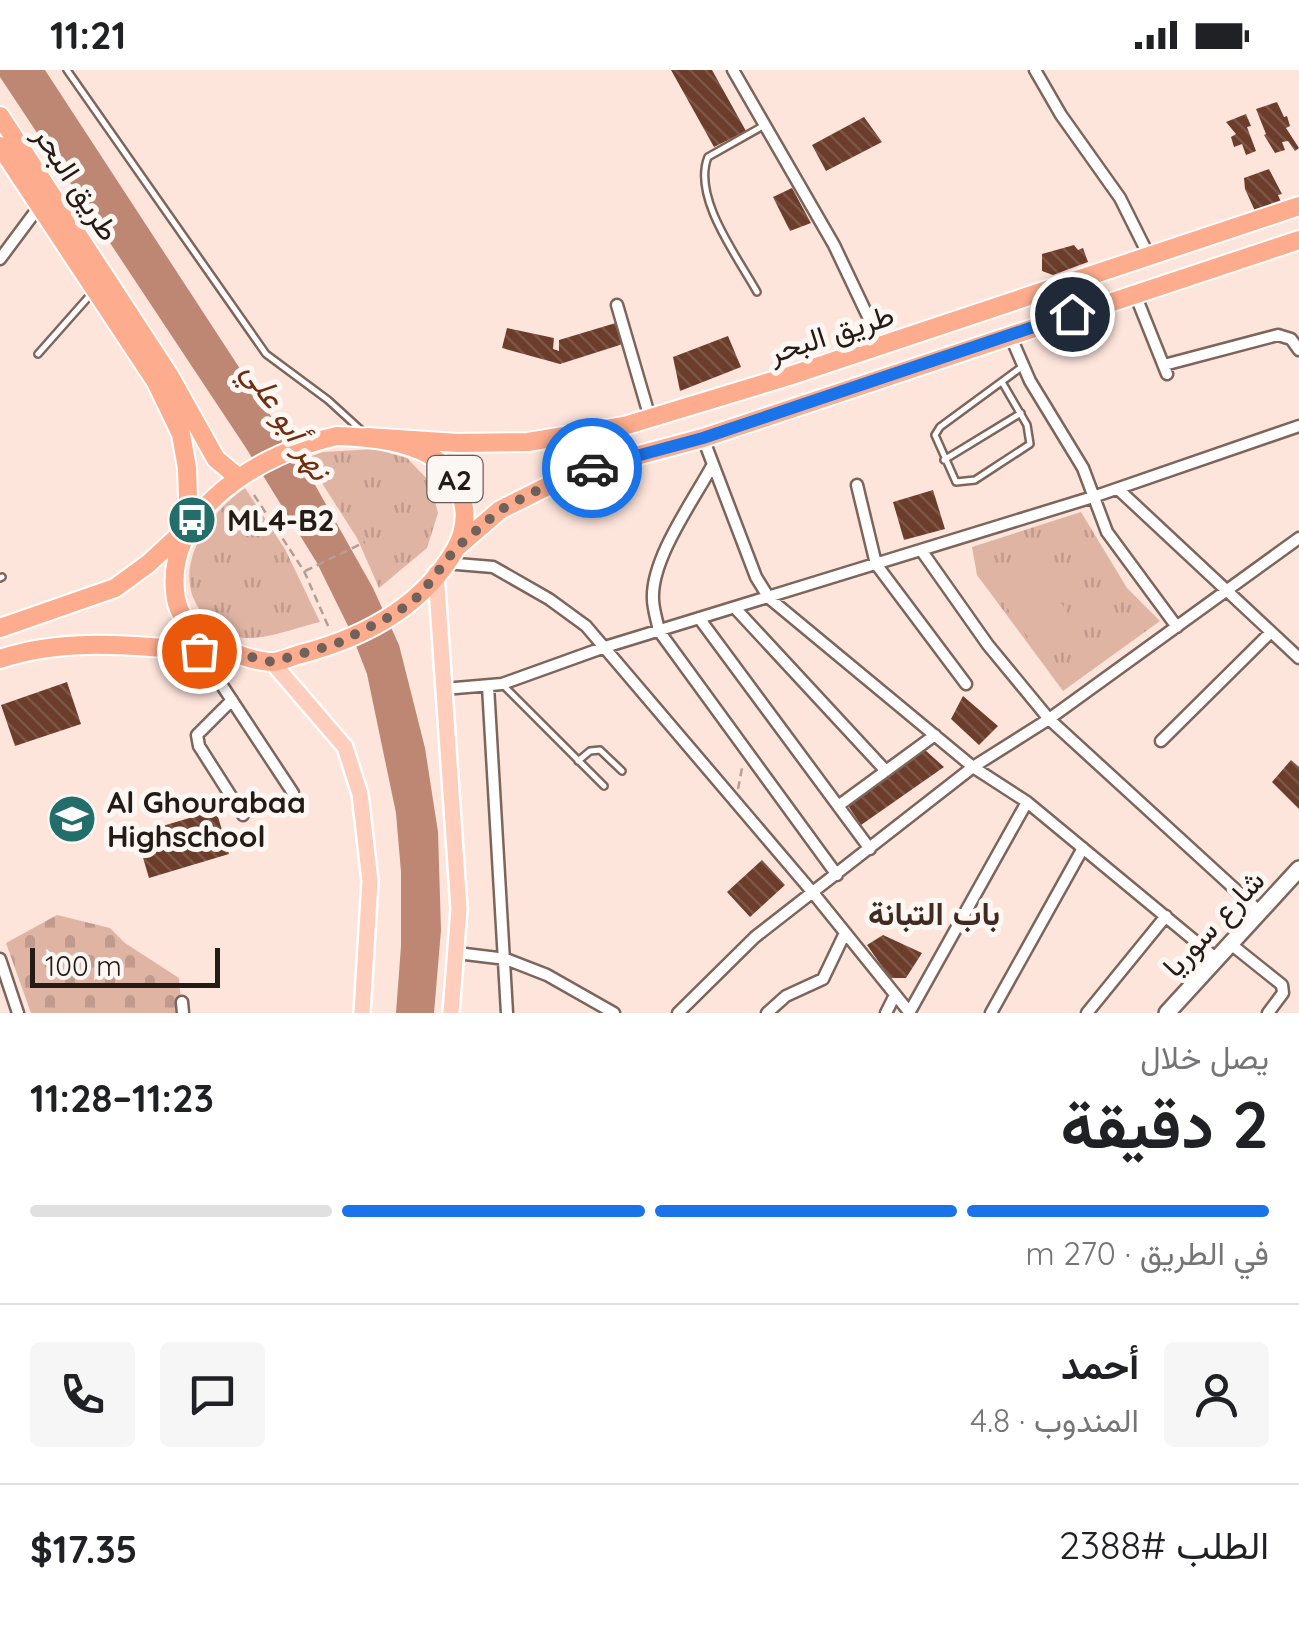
<!DOCTYPE html>
<html lang="ar">
<head>
<meta charset="utf-8">
<style>
	:root { --surface:#fff; --page:#f6f6f6; --text:#202124; --muted:#757577; --line:#e0e0e0; --accent:#1a73e8 }
	body { margin:0; font-family:Quicksand,Vazirmatn,sans-serif; background:var(--page); color:var(--text); direction:rtl; height:100vh; display:flex; flex-direction:column; font-size:38px; white-space:nowrap }
	* { box-sizing:border-box; margin:0 }
	p { font-size:32px; color:var(--muted) }
	.icon { flex:none; width:55px; height:55px; fill:none; stroke:currentColor; stroke-width:2; stroke-linecap:round; stroke-linejoin:round }
	.map { position:relative; height:943px; overflow:hidden; direction:ltr }
	.sheet { display:flex; flex-direction:column; background:var(--surface); flex:1 }
	.sheet>* { flex:none }
	.scale { position:absolute; left:30px; bottom:25px; width:190px; box-sizing:border-box; padding-left:10px; border:5px solid #241a16; border-top:0; font-size:28px; line-height:35px; white-space:nowrap; color:#241a16; -webkit-text-stroke:8px #fdf7f4; paint-order:stroke }
	.pin { position:absolute; display:grid; place-items:center; width:85px; height:85px; color:#fff; margin:-42px; border:5px solid #fff; border-radius:50%; box-shadow:0 2px 10px #0007 }
	.courier { position:absolute; display:grid; place-items:center; width:100px; height:100px; margin:-50px; border:8px solid #1a73e8; border-radius:50%; background:#fff; color:#222; box-shadow:0 2px 12px #0007 }
	.head em { font-style:normal; font-weight:700 }
	.head div { display:flex; flex-direction:column-reverse }
	.head { display:flex; align-items:center; justify-content:space-between; height:170px; padding:0 30px }
	h1 { font-size:65px; font-weight:700; line-height:75px }
	.bar { display:grid; grid-template-columns:repeat(4,1fr); gap:15px 10px; align-content:center; height:120px; padding:0 30px }
	.bar i { height:12px; border-radius:8px; background:var(--line) }
	.bar .current { background:var(--accent) }
	.bar p { grid-column:span 4 }
	.line { display:flex; align-items:center; gap:25px; padding:0 30px; border-top:2px solid var(--line) }
	.line div { flex:1 }
	.round { display:grid; place-items:center; flex:none; width:105px; height:105px; border-radius:10px; background:var(--page) }
	.status { display:flex; justify-content:space-between; align-items:center; height:70px; padding:0 50px; background:var(--surface); direction:ltr }
	.status svg { height:28px; fill:currentColor }
	.map>svg:first-child { display:block }
	.grass { fill:url(#grass-tufts) }
	.cemetery { fill:url(#cemetery-stones) }
	.garden { fill:#e0b4a3 }
	.water { fill:#bd8773 }
	.building { fill:url(#building-back-hatch) }
	.lines { fill:none; stroke-linecap:round; stroke-linejoin:round }
	.lane-casing { stroke:#7e655b; stroke-width:10 }
	.street-casing { stroke:#7e655b; stroke-width:15 }
	.secondary-casing { stroke:#7e655b; stroke-width:20 }
	.primary-casing { stroke:#fff; stroke-width:20 }
	.highway-casing { stroke:#fff; stroke-width:22 }
	.path { stroke:#b29f97; stroke-width:2.5; stroke-dasharray:8 5; stroke-linecap:butt }
	.lane { stroke:#fff; stroke-width:5 }
	.street { stroke:#fff; stroke-width:10 }
	.secondary { stroke:#fff; stroke-width:15 }
	.primary { stroke:#fecdbb; stroke-width:15 }
	.highway { stroke:#fdac8d; stroke-width:18 }
	.done { stroke:#70615b; stroke-width:10; stroke-dasharray:0 18 }
	.route { stroke:#1a73e8; stroke-width:12 }
	.labels { text-anchor:middle; dominant-baseline:central; stroke-width:10; stroke-linejoin:round; paint-order:stroke }
	.shield { fill:#fdf7f4; stroke:#655c59; stroke-width:2.5 }
	.shield-label { font-size:28px; font-weight:bold; fill:#241a16 }
	.street-label { font-size:30px; fill:#241a16; stroke:#fdf7f4 }
	.poi-label { font-size:30px; font-weight:bold; fill:#241a16; stroke:#fdf7f4; text-anchor:start }
	.water-label { font-size:32px; font-style:italic; fill:#702d10; stroke:#fdf7f4 }
	.neighbourhood-label { font-size:32px; font-weight:bold; fill:#402a22; stroke:#fdf7f4 }
</style>
</head>
<body>
<div class="status"><b>11:21</b><svg viewBox="0 0 49 12"><path d="M0 12V9h3v3zM5 12V6h3v6zM10 12V3h3v9zM15 12V0h3v12zM26 1h20v11H26zM47 4h2v5h-2z"/></svg></div>
<div class="map">
<svg width="1299" height="943" viewBox="0 0 1299 943">
	<defs>
		<pattern id="grass-tufts" width="24" height="20" patternUnits="userSpaceOnUse" patternTransform="scale(2.5)"><rect width="24" height="20" fill="#e0b4a3"/><path d="M3 7l-1-3M5 7V3M7 7l1-3M15 17l-1-3M17 17v-4M19 17l1-3" fill="none" stroke="#c09a8c"/></pattern>
		<pattern id="cemetery-stones" width="16" height="16" patternUnits="userSpaceOnUse" patternTransform="scale(2.5)"><rect width="16" height="16" fill="#e0b4a3"/><path d="M2 7V4a2 2 0 0 1 4 0v3zM10 15v-3a2 2 0 0 1 4 0v3z" fill="#c09a8c"/></pattern>
		<pattern id="building-back-hatch" width="6" height="6" patternUnits="userSpaceOnUse" patternTransform="scale(2.5)"><rect width="6" height="6" fill="#6c3d2a"/><path d="M-1 5l2 2M0 0l6 6M5-1l2 2" fill="none" stroke="#7c5647"/></pattern>
	</defs>
	<rect width="100%" height="100%" fill="#fde5dc"/>
	<path class="grass" d="M 375,379 L 407,388 L 430,412 L 438,443 L 427,478 L 379,518 L 357,468 L 306,388 L 323,382 Z
		M 245,418 L 285,479 L 320,552 C 298,557 272,568 250,568 C 232,569 214,558 203,544 C 168,502 207,444 245,418 Z
		M 1081,442 L 1127,518 L 1160,551 L 1063,621 L 977,505 L 972,477 Z"/>
	<path class="cemetery" d="M 57,845 L 110,858 L 125,873 L 179,908 L 182,943 L 31,943 L 6,873 Z"/>
	<path class="garden" d="M 1028,486 L 1080,560 L 1042,587 L 990,513 Z"/>
	<path class="water" d="M 0,0 L 45,0 L 310,406 L 373,518 L 399,575 L 425,678 L 438,762 L 441,860 L 434,943 L 396,943 L 401,876 L 401,802 L 396,743 L 367,604 L 350,560 L 317,493 L 246,378 L 0,7 Z"/>
	<path class="building" d="M 671,0 L 712,0 L 746,61 L 714,77 Z
		M 1277,32 L 1284,47 L 1287,46 L 1290,56 L 1286,58 L 1299,78 L 1295,81 L 1288,71 L 1282,72 L 1285,80 L 1275,83 L 1264,65 L 1266,64 L 1256,39 Z
		M 1246,44 L 1251,56 L 1247,57 L 1256,81 L 1246,85 L 1242,74 L 1234,77 L 1231,67 L 1236,64 L 1226,52 Z
		M 864,47 L 882,72 L 826,101 L 812,75 Z
		M 1269,99 L 1282,124 L 1278,125 L 1281,132 L 1255,141 L 1245,119 L 1244,108 Z
		M 792,118 L 811,153 L 790,161 L 773,127 Z
		M 1074,175 L 1078,180 L 1083,178 L 1088,192 L 1053,205 L 1042,201 L 1042,184 Z
		M 619,252 L 626,273 L 560,294 L 502,278 L 507,258 L 554,268 L 553,279 L 559,281 L 559,270 Z
		M 728,266 L 741,297 L 680,321 L 673,287 Z
		M 933,420 L 945,459 L 904,470 L 893,432 Z
		M 67,612 L 81,654 L 15,676 L 1,635 Z
		M 963,626 L 998,656 L 979,675 L 951,649 Z
		M 925,680 L 944,697 L 861,755 L 847,734 Z
		M 1291,690 L 1299,697 L 1299,739 L 1272,712 Z
		M 216,740 L 229,784 L 149,808 L 136,764 Z
		M 762,790 L 785,815 L 750,847 L 727,822 Z
		M 883,865 L 922,883 L 906,908 L 890,908 L 867,875 Z"/>
	<g class="lines">
		<g class="lane-casing">
			<path id="lane" d="M 67,0 L 266,284 L 328,330 L 362,361
				M 757,222 C 737,186 692,127 708,87 L 763,56
				M 38,284 L 92,223
				M 1002,312 L 1027,355 L 1030,374 L 975,410 L 956,412 L 935,365 L 940,357 L 1023,296
				M 944,390 L 1021,343
				M 0,508 L 2,507
				M 504,616 L 604,716
				M 578,691 L 590,681 L 600,680 L 622,701"/>
		</g>
		<g class="street-casing">
			<path id="street" d="M 733,0 L 834,175 L 882,276
				M 1035,0 L 1061,45 L 1120,128 L 1148,184
				M 0,189 L 41,134
				M 1135,224 L 1167,304
				M 617,235 L 650,348
				M 1010,265 L 1030,311 L 1083,398 L 1107,462 L 1177,557
				M 1164,295 L 1278,265 L 1291,269 L 1299,280
				M 703,368 L 756,507 L 769,528 L 973,697 L 1027,732 L 1218,890
				M 712,396 C 693,431 651,489 653,529 C 653,539 657,550 659,561 L 837,805
				M 857,415 L 876,494 L 966,614
				M 1118,419 L 1299,588
				M 921,480 L 988,575 L 1049,649 L 1261,843
				M 445,493 L 493,497 L 549,529 L 586,556 L 814,824 L 910,943
				M 735,538 L 886,701
				M 699,548 L 870,779
				M 200,582 L 293,723
				M 488,616 L 507,943
				M 444,619 L 502,614 L 605,577 L 1093,427 L 1299,356
				M 232,630 L 197,665 L 199,676 L 243,745
				M 1161,671 L 1271,562
				M 838,736 L 935,665
				M 1232,875 L 1282,915 L 1283,923 L 1268,943
				M 457,883 L 506,889 L 547,905 L 614,943
				M 0,889 L 18,943
				M 182,932 L 183,943
				M 678,943 L 755,867 L 973,697 L 1049,649 L 1299,468
				M 767,943 L 786,926 L 823,909 L 845,863
				M 886,943 L 895,925
				M 909,943 L 1027,732
				M 991,943 L 1083,778
				M 1087,943 L 1166,846"/>
		</g>
		<g class="secondary-casing">
			<path id="secondary" d="M 1167,943 L 1299,799"/>
		</g>
		<g class="primary-casing">
			<path id="primary" d="M 436,503 L 459,839 L 451,943
				M 272,592 L 345,677 L 360,724 L 370,811 L 362,943"/>
		</g>
		<g class="highway-casing">
			<path id="highway" d="M 0,46 L 169,305 L 216,389 L 239,408
				M 0,76 L 156,312 L 181,364 L 187,398 L 189,456 L 148,494 L 115,518 L 0,558
				M 337,366 C 363,367 394,369 419,380 C 459,396 477,442 455,480 C 422,537 362,568 301,584 C 292,586 281,592 272,592 C 261,592 245,587 234,583 C 210,575 181,556 176,529 C 161,440 263,382 337,366 Z
				M 367,367 L 458,373 L 528,372 L 624,356 L 789,306 L 1299,136
				M 456,478 L 500,440 L 576,402 L 703,368 L 1299,170
				M 0,589 C 74,564 151,579 227,582"/>
		</g>
		<path class="path" d="M 254,425 L 304,501 L 329,558
			M 305,501 L 365,472
			M 738,719 L 742,698"/>
		<use href="#lane" class="lane"/>
		<use href="#street" class="street"/>
		<use href="#secondary" class="secondary"/>
		<use href="#primary" class="primary"/>
		<use href="#highway" class="highway"/>
	</g>
	<g class="lines">
		<path class="done" d="M 199,581 L 231,582 L 272,592 L 336,574 L 395,544 L 420,525 L 456,478 L 500,440 L 538,420 L 592,398"/>
		<path class="route" d="M 592,398 L 703,368 L 1072,244"/>
	</g>
	<defs>
		<g id="bus-disc" transform="scale(2.5)"><circle r="9.5" fill="#236e6b" stroke="#fdf7f4"/><path d="M-5-6H5V4H4V6H2V4H-2V6H-4V4H-5ZM-3.5-4V0h7V-4ZM-3.5 1.2v1.5H-2V1.2ZM2 1.2v1.5H3.5V1.2Z" fill="#fff"/></g>
		<g id="school-disc" transform="scale(2.5)"><circle r="9.5" fill="#236e6b" stroke="#fdf7f4"/><path d="M0-5L7-2L0 1L-7-2ZM-4 1L0 2.5L4 1V4Q0 6-4 4Z" fill="#fff"/></g>
	</defs>
	<g fill-rule="evenodd">
		<use href="#bus-disc" x="192" y="450"/>
		<use href="#school-disc" x="72" y="749"/>
	</g>
	<g class="labels">
		<rect class="shield" x="427.5" y="386" width="55" height="46" rx="8"/>
		<g class="shield-label">
			<text x="455" y="409">A2</text>
		</g>
		<g class="street-label">
			<text transform="translate(77 113) rotate(57)">طريق البحر</text>
			<text transform="translate(831 263) rotate(-18)">طريق البحر</text>
			<text transform="translate(1213 853) rotate(-47)">شارع سوريا</text>
		</g>
		<g class="poi-label">
			<text x="227" y="450">ML4-B2</text>
			<text x="107" y="732">Al Ghourabaa<tspan x="107" dy="34">Highschool</tspan></text>
		</g>
		<g class="water-label">
			<text transform="translate(288 350) rotate(57)">نهر أبو علي</text>
		</g>
		<g class="neighbourhood-label">
			<text x="934" y="843">باب التبانة</text>
		</g>
	</g>
</svg>
<div class="scale">100 m</div>
<div class="pin" style="left:199px;top:581px;background:#ea580c"><svg class="icon" aria-label="bag" viewBox="0 0 24 24"><path d="M5 8h14l-1 12H6zM9 8a3 3 0 0 1 6 0"/></svg></div>
<div class="pin" style="left:1072px;top:244px;background:#1f2937"><svg class="icon" aria-label="home" viewBox="0 0 24 24"><path d="M3 11l9-7 9 7M6 9v11h12V9"/></svg></div>
<div class="courier" style="left:592px;top:398px"><svg class="icon" aria-label="car" viewBox="0 0 24 24"><path d="M5 17H2v-5l4-1 3-4h7l3 4 3 1v5h-3M9 17h6M6 11h13"/><circle cx="7" cy="17" r="2"/><circle cx="17" cy="17" r="2"/></svg></div>
</div>
<section class="sheet">
<div class="head"><div><h1>2 دقيقة</h1><p>يصل خلال</p></div><em>11:23–11:28</em></div>
<div class="bar"><i class="current"></i><i class="current"></i><i class="current"></i><i></i><p>في الطريق · 270 m</p></div>
<div class="line" style="height:180px"><a class="round"><svg class="icon" aria-label="person" viewBox="0 0 24 24"><circle cx="12" cy="8" r="4"/><path d="M4 21q1-7 8-7t8 7"/></svg></a><div><b>أحمد</b><p>المندوب · 4.8</p></div><a class="round"><svg class="icon" aria-label="chat" viewBox="0 0 24 24"><path d="M4 5h16v11H9l-5 4z"/></svg></a><a class="round"><svg class="icon" aria-label="phone" viewBox="0 0 24 24"><path d="M5 4h4l2 5-3 2q2 4 5 5l2-3 5 2v4C11 20 4 13 5 4z"/></svg></a></div>
<div class="line" style="height:130px"><div>الطلب #2388</div><b>$17.35</b></div>
</section>
</body>
</html>
